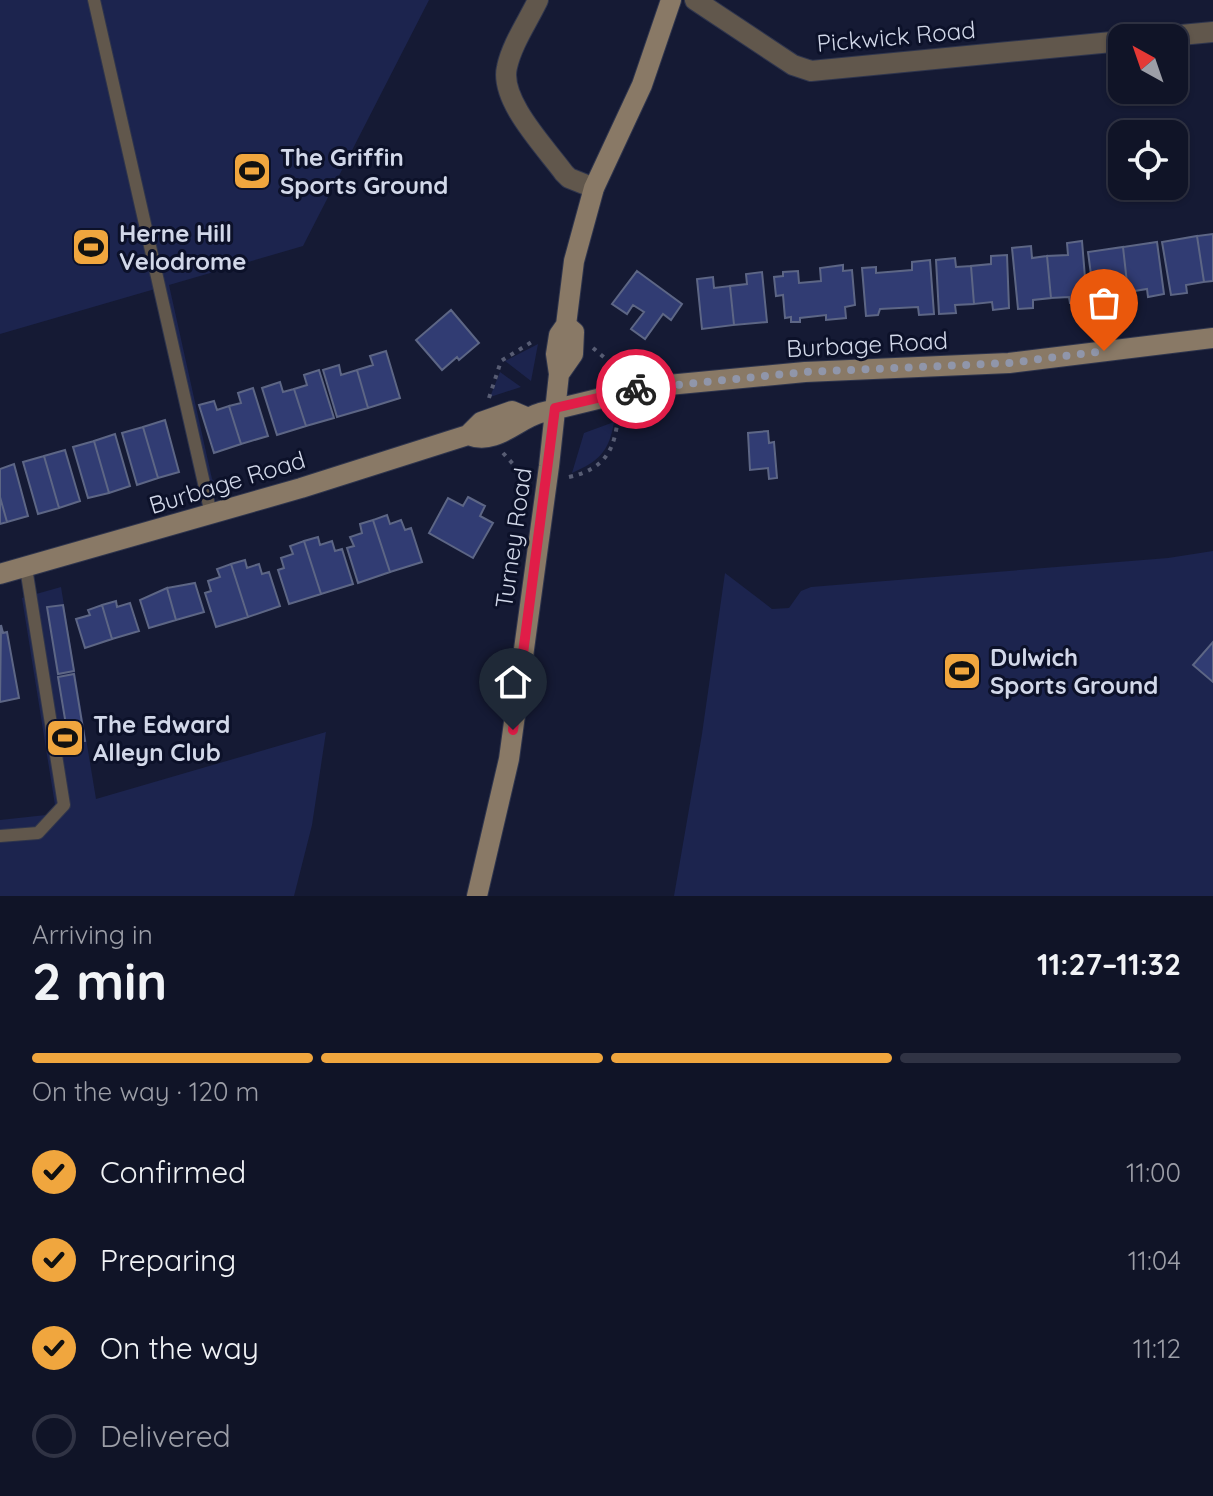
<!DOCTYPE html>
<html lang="en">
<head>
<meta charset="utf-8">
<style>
	:root { --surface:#101427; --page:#1e2133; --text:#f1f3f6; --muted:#9c9ea7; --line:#303344; --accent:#f0a63e }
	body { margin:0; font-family:Quicksand,sans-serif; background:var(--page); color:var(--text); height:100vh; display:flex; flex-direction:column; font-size:30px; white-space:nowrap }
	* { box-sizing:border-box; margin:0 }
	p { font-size:26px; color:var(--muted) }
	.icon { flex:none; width:44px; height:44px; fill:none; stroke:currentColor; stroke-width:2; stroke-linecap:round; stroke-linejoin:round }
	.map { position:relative; height:896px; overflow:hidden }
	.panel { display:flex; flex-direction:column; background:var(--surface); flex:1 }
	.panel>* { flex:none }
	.needle { width:52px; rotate:320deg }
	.tools { position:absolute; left:1108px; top:24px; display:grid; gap:16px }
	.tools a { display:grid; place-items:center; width:80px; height:80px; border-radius:16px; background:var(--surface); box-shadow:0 2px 6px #0004,0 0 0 2px var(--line); font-size:40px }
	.pin { position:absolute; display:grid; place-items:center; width:68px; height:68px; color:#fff; margin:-82px -34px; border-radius:50% 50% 50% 0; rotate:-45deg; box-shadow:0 0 8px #0007 }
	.pin .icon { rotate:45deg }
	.courier { position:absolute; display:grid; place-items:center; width:80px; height:80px; margin:-40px; border:6px solid #e11d48; border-radius:50%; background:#fff; color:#222; box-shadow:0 2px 10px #0007 }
	.headline em { font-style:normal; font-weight:700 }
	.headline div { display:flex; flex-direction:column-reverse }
	.headline { display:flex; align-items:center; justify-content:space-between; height:136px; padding:0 32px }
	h1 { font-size:52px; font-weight:700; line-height:60px }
	.bar { display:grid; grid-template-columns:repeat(4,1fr); gap:12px 8px; align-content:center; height:96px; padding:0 32px }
	.bar i { height:10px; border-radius:6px; background:var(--line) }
	.bar .selected { background:var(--accent) }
	.bar p { grid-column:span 4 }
	ol { padding:0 32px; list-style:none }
	li { display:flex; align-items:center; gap:24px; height:88px }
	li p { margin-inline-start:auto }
	li .icon { padding:8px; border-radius:50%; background:var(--accent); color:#111; stroke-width:4 }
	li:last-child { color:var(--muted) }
	li i { width:44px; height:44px; border:4px solid var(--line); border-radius:50% }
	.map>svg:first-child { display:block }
	.green { fill:#1c244e }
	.building { fill:#313c73; stroke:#5d6685; stroke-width:2 }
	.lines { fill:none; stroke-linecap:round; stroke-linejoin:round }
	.lane-casing { stroke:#2f354d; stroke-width:14 }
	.street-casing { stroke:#2f354d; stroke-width:22 }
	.secondary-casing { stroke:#2f354d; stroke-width:22 }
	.path { stroke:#575c73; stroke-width:4; stroke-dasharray:4 6; stroke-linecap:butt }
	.lane { stroke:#61574c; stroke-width:12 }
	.street { stroke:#61574c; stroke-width:20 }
	.secondary { stroke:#897966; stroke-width:20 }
	.done { stroke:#9096aa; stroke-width:8; stroke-dasharray:0 14.4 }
	.route { stroke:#e11d48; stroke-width:10 }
	.labels { text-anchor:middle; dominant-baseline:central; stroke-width:6; stroke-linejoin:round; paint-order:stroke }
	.street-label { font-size:24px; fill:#d2d8e9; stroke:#0c1129 }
	.poi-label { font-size:24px; font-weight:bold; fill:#d2d8e9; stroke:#0c1129; text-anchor:start }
</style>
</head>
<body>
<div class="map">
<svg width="1213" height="896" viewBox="0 0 1213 896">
	<rect width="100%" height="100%" fill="#151a34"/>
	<path class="green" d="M 0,0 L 429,0 L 303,246 L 169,285 L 212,479 L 216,484 L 193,491 L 198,484 L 155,289 L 0,334 Z
		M 538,344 L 531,381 L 505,361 Z
		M 500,372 L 521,387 L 490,397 Z
		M 614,422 C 609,452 599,461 572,473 L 584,433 Z
		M 1213,551 L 1213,896 L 674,896 L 702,734 L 725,573 L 772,609 L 789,608 L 801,591 L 811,587 L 1168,558 Z
		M 61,587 L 96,799 L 326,732 L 312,825 L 294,896 L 0,896 L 0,820 L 46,815 L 55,805 L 22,598 Z"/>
	<path class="building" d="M 1213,234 L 1213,281 L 1204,282 L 1197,236 Z
		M 1197,236 L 1204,282 L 1186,285 L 1187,293 L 1171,295 L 1162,242 Z
		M 1082,241 L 1087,302 L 1070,303 L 1069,297 L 1051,298 L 1047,256 L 1068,255 L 1067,243 Z
		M 1157,242 L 1164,294 L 1148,297 L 1147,289 L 1128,292 L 1123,247 Z
		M 1031,246 L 1032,258 L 1047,256 L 1051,298 L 1033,300 L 1033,308 L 1018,309 L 1012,248 Z
		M 1123,247 L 1128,292 L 1110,295 L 1111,302 L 1095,305 L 1088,252 Z
		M 1007,255 L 1009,308 L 993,310 L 992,302 L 974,304 L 971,266 L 991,264 L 991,256 Z
		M 955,258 L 956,267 L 971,266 L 974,304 L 955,305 L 956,313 L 939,314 L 936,260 Z
		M 930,260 L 934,314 L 919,315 L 918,307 L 880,309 L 878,315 L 866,316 L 862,268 L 876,267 L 876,273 L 912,270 L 912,262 Z
		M 843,265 L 843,271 L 852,270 L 855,305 L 845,307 L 846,318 L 826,320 L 826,315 L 800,318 L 800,322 L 791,322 L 791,317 L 785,318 L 783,295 L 776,296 L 774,277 L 783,276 L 783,272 L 798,271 L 799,283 L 821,281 L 820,268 Z
		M 637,271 L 682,304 L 671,320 L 663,314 L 645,339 L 631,329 L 644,312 L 633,305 L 627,314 L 612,304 Z
		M 762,272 L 767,322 L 734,325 L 730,286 L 747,284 L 746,274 Z
		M 713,277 L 714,288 L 730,286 L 734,325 L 702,329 L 697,279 Z
		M 451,310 L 479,343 L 459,360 L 457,357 L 442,370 L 416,340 Z
		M 386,351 L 400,398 L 368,408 L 357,370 L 373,365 L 370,356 Z
		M 339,365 L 341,375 L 357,370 L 368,408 L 337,417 L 323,370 Z
		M 319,370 L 334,418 L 306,426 L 294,389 L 307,385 L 304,375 Z
		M 280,382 L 283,392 L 294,389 L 306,426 L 277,435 L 262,388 Z
		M 253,388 L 268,436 L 241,444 L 229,406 L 241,403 L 238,393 Z
		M 214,401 L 217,410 L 229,406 L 241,444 L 214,453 L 199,405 Z
		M 165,420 L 179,472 L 158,478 L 143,427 Z
		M 143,427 L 158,478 L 137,485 L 122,433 Z
		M 768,431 L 769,443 L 774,442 L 777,478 L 769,479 L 768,468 L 750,470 L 748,433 Z
		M 115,434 L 130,486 L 109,493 L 94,441 Z
		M 94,441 L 109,493 L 88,498 L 73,447 Z
		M 65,450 L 80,501 L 59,508 L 44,456 Z
		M 44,456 L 59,508 L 38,514 L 23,462 Z
		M 14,464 L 28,516 L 7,522 L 0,497 L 0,469 Z
		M 0,497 L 7,522 L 0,524 Z
		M 468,497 L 485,506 L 480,516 L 493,523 L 473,558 L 429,533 L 448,498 L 463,506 Z
		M 387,515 L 390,524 L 401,520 L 405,530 L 411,528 L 422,562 L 390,572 L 373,520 Z
		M 373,520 L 390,572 L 358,583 L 347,548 L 354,546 L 350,537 L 362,533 L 360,524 Z
		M 318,537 L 320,545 L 332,541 L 335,551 L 342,549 L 353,584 L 321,594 L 304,541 Z
		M 304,541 L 321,594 L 289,604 L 278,570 L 284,568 L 281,558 L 293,554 L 290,546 Z
		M 245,560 L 247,568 L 259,564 L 262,574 L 269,572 L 280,606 L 248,617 L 231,564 Z
		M 231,564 L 248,617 L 216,627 L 205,593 L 211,591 L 208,581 L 220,577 L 217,569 Z
		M 195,583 L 204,612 L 176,620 L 167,588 Z
		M 167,588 L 176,620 L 149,628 L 140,600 Z
		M 116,601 L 117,607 L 130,603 L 139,631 L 112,639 L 102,605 Z
		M 63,605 L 74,671 L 58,674 L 47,607 Z
		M 102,605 L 112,639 L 85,648 L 76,619 L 90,615 L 88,610 Z
		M 1,625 L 3,633 L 7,632 L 19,698 L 0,702 Z
		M 1213,642 L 1213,682 L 1193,665 Z
		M 74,674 L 85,741 L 69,743 L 58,677 Z"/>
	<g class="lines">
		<g class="lane-casing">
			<path id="lane" d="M 94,0 L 211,514
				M 0,836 L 38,833 L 64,805 L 26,568"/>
		</g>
		<g class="street-casing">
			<path id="street" d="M 538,0 C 528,21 512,44 507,67 C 499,100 545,147 564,173 L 569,178 L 594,188
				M 695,0 L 793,65 L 811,71 L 1122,41
				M 1149,38 L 1213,32"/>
		</g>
		<g class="secondary-casing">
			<path id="secondary" d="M 559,374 L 573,354 L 574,332 L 566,325
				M 468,435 C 496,446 516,420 540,413 L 647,387 L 805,372 L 1009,363 L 1213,338
				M 0,574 L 301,488 L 468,435 L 481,422 L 512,411 L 526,417
				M 477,896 L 509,759 L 549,466 L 559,374 L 556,354 L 559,335 L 566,325 L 574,261 L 594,188 L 642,85 L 671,0"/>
		</g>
		<path class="path" d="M 593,348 L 619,370
			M 489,398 L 501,361 L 535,340
			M 503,453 L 523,475
			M 569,477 C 605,469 615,450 618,416"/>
		<use href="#lane" class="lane"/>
		<use href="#street" class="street"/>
		<use href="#secondary" class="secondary"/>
	</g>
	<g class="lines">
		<path class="done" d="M 636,389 L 805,372 L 1009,363 L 1104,351"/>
		<path class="route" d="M 513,730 L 555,408 L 636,389"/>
	</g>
	<defs>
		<g id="stadium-square" transform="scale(2)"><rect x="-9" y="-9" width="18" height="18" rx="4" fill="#f0a63e" stroke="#0c1129"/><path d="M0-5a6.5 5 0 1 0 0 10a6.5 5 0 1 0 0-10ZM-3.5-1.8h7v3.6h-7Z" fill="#111"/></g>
	</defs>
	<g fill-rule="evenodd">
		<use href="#stadium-square" x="252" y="171"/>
		<use href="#stadium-square" x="91" y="247"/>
		<use href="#stadium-square" x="962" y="671"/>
		<use href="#stadium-square" x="65" y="738"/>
	</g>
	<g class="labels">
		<g class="street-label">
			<text transform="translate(896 36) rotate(-5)">Pickwick Road</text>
			<text transform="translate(867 344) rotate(-3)">Burbage Road</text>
			<text transform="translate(227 482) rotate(-17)">Burbage Road</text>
			<text transform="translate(513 538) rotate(-82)">Turney Road</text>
		</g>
		<g class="poi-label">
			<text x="280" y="157">The Griffin<tspan x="280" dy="28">Sports Ground</tspan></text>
			<text x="119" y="233">Herne Hill<tspan x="119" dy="28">Velodrome</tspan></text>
			<text x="990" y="657">Dulwich<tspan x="990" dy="28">Sports Ground</tspan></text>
			<text x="93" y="724">The Edward<tspan x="93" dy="28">Alleyn Club</tspan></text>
		</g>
	</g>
</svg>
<div class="tools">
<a><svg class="needle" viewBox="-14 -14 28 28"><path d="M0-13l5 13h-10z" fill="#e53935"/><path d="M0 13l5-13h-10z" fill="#9c9ea7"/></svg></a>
<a><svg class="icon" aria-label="locate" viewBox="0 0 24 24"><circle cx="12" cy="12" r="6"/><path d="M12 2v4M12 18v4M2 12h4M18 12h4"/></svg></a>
</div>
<div class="pin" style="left:1104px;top:351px;background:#ea580c"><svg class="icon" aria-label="bag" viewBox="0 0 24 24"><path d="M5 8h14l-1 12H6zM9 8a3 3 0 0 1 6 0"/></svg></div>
<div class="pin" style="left:513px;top:730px;background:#1f2937"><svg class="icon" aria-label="home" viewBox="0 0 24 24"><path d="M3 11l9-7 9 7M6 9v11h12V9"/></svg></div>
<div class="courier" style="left:636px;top:389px"><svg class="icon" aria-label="bike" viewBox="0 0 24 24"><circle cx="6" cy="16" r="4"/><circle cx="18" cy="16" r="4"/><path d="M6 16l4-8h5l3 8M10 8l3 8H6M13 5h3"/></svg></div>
</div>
<section class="panel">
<div class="headline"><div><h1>2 min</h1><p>Arriving in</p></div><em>11:27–11:32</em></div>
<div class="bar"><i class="selected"></i><i class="selected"></i><i class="selected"></i><i></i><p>On the way · 120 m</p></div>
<ol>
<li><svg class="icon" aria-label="check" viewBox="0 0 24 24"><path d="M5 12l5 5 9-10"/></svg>Confirmed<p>11:00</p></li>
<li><svg class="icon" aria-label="check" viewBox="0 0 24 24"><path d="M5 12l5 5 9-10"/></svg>Preparing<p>11:04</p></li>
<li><svg class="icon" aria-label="check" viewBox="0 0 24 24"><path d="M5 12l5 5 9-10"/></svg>On the way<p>11:12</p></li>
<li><i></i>Delivered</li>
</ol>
</section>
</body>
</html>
